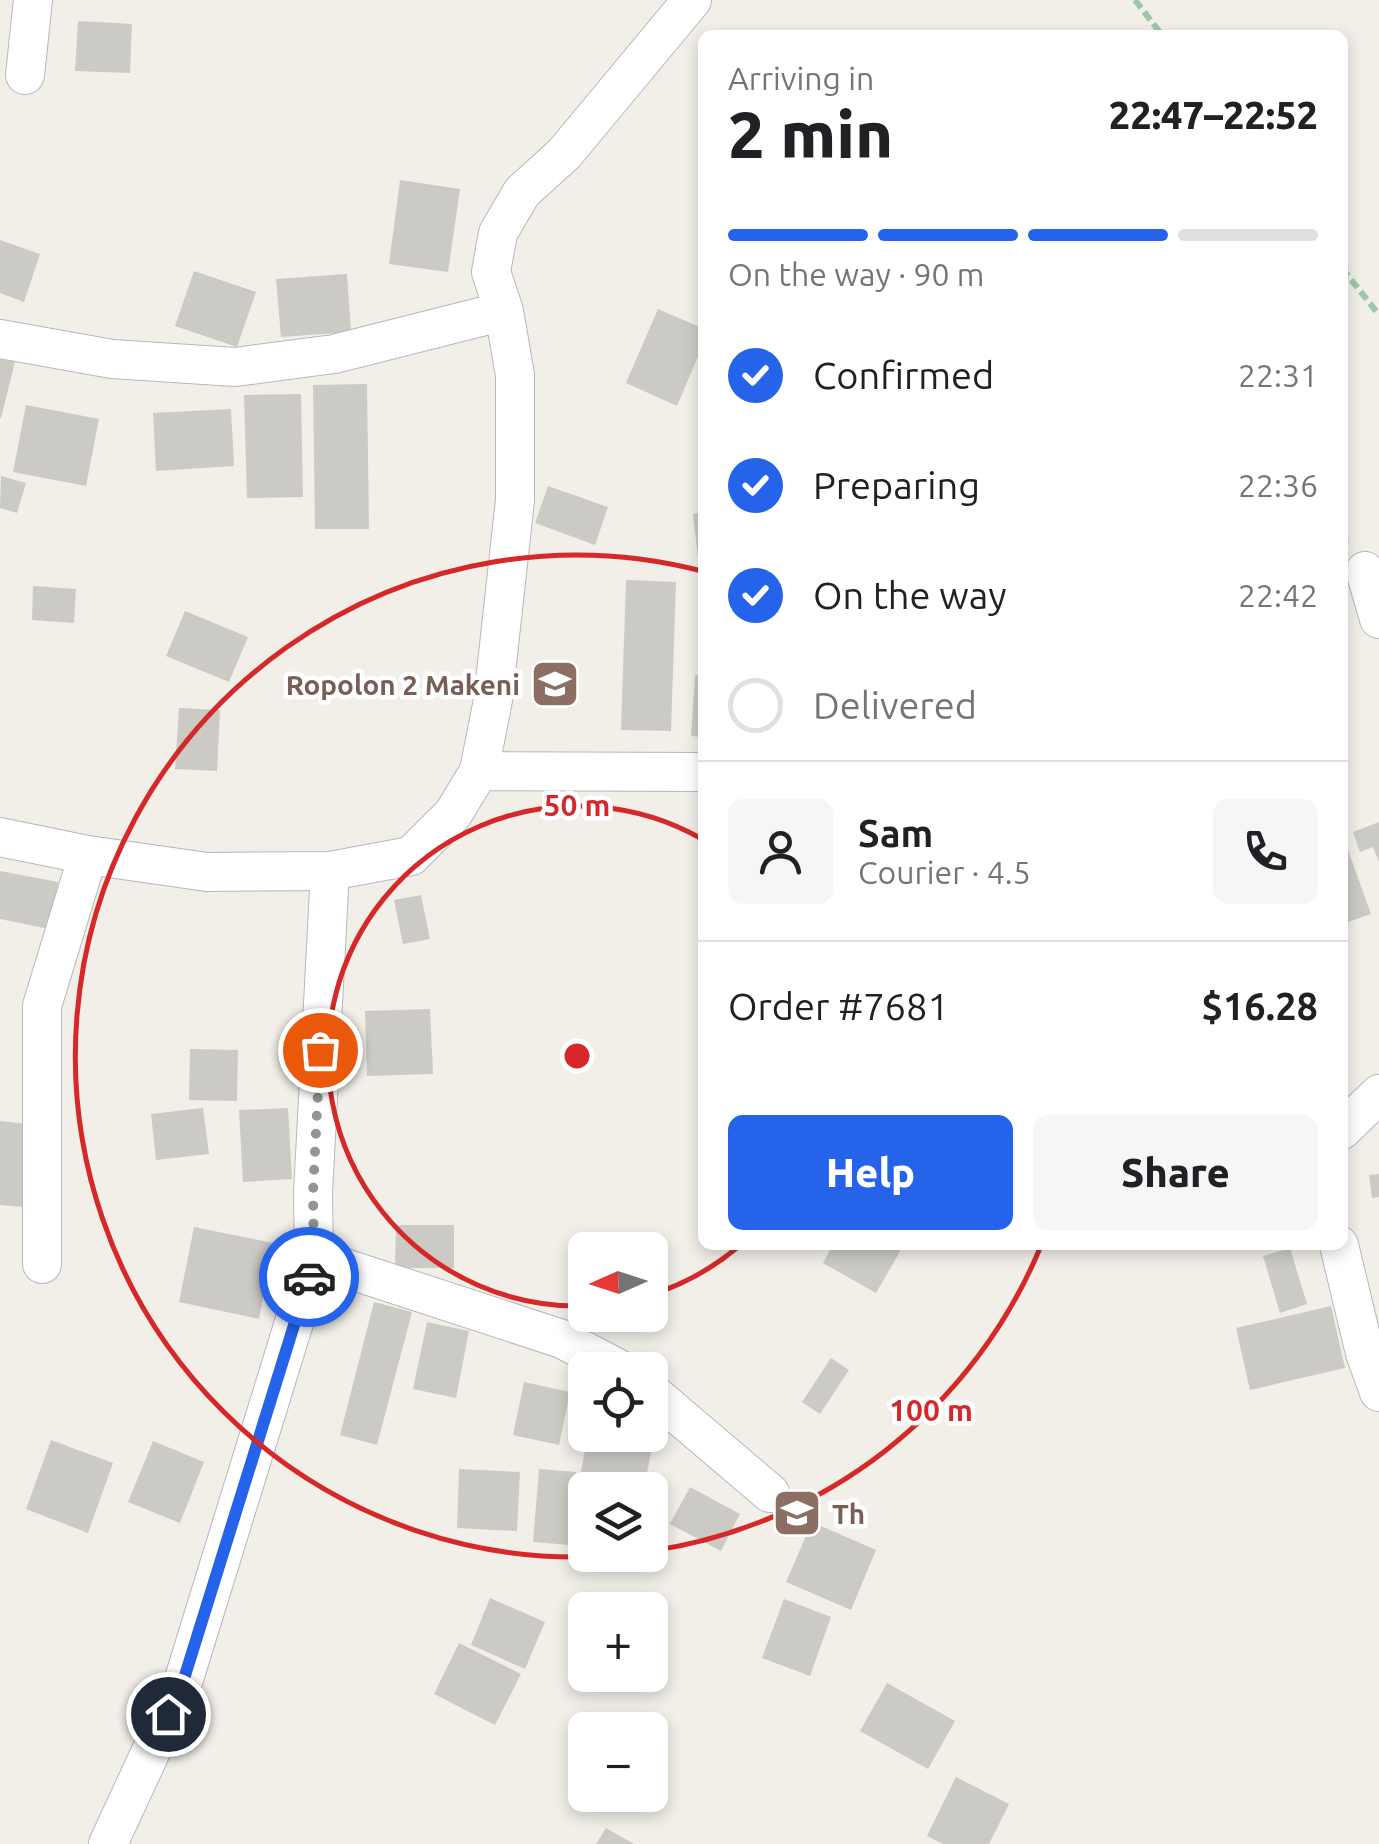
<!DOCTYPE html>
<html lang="en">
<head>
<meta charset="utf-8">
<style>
	:root { --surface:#fff; --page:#f6f6f6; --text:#202124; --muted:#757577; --line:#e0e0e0; --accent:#2563eb }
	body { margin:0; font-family:Ubuntu,sans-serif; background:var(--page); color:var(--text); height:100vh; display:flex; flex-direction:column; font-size:38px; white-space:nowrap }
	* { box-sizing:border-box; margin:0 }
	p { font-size:32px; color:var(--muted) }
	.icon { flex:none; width:55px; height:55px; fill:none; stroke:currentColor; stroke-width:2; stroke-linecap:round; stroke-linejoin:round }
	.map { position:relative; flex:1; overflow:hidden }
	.side { position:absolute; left:698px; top:30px; width:650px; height:1220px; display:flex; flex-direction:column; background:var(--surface); border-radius:15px; box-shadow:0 5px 15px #0003 }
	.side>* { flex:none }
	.needle { width:65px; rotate:267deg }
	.buttons { position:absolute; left:568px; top:1232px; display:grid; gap:20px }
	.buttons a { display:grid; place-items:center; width:100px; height:100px; border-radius:15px; background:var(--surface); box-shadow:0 5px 15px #0003; font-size:50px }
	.pin { position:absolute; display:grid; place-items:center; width:85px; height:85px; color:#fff; margin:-42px; border:5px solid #fff; border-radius:50%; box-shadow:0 2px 10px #0007 }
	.courier { position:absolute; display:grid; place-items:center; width:100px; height:100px; margin:-50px; border:8px solid #2563eb; border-radius:50%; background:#fff; color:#222; box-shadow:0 2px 12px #0007 }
	.head em { font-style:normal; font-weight:800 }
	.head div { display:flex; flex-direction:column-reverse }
	.head { display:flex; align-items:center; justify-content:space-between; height:170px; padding:0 30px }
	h1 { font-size:65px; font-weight:800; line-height:75px }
	.bar { display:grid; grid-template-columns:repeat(4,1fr); gap:15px 10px; align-content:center; height:120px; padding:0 30px }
	.bar i { height:12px; border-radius:8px; background:var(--line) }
	.bar .on { background:var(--accent) }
	.bar p { grid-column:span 4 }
	.line { display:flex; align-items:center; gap:25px; padding:0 30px; border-top:2px solid var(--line) }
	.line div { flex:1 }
	.round { display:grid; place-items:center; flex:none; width:105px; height:105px; border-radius:15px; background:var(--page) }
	ol { padding:0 30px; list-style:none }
	li { display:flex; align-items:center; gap:30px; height:110px }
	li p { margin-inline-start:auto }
	li .icon { padding:10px; border-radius:50%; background:var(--accent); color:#fff; stroke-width:4 }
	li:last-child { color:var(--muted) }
	li i { width:55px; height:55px; border:5px solid var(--line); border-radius:50% }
	.action { display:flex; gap:20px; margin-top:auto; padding:20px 30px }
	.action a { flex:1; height:115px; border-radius:15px; background:var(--accent); color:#fff; font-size:40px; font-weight:800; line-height:115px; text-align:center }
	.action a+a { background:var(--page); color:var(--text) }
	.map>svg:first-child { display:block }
	.building { fill:#cccac5 }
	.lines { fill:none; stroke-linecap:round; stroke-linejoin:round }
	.minor-casing { stroke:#b5b8bc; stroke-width:40 }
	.path { stroke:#9cc7a9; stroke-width:6; stroke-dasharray:10 5; stroke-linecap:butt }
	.minor { stroke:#fff; stroke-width:38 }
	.done { stroke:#929495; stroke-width:10; stroke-dasharray:0 18 }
	.route { stroke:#2563eb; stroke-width:12 }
	.ring { fill:none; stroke:#d62828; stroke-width:5 }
	.labels { text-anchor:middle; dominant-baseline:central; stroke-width:9; stroke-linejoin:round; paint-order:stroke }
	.education-label { font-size:28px; font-weight:bold; fill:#785e54; stroke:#fff; text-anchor:end }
	.centre { fill:#d62828; stroke:#fff; stroke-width:5 }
	.ring-label { font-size:30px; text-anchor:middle; font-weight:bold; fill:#d62828; stroke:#fff; stroke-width:9; stroke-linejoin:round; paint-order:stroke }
</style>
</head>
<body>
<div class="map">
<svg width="1379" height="1844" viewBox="0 0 1379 1844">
	<rect width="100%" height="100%" fill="#f1efe8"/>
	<path class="building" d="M 78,21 L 132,24 L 130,73 L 75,71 Z
		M 400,180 L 460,189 L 448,272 L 389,264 Z
		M 0,240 L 40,254 L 24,302 L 0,293 Z
		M 194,271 L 256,292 L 237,347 L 175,326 Z
		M 347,274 L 351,332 L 281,337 L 276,279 Z
		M 658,309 L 702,328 L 702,347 L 677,406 L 626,383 Z
		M 0,355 L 16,358 L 1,418 L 0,418 Z
		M 367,384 L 369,529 L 315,529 L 313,385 Z
		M 301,394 L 303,497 L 247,498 L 244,395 Z
		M 26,405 L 99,419 L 86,486 L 13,472 Z
		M 231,409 L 234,466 L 156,471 L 153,413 Z
		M 1,476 L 26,483 L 17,513 L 0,508 Z
		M 548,486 L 608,507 L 595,545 L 535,523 Z
		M 702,512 L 702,575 L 700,575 L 693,514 Z
		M 1342,518 L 1344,518 L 1349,544 L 1342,545 Z
		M 626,580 L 676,582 L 671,731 L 621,730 Z
		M 33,586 L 76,589 L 74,623 L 32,620 Z
		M 185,611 L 248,637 L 229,682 L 166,656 Z
		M 695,675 L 702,675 L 702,737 L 691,736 Z
		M 179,708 L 220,710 L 217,771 L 175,769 Z
		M 1379,822 L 1379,862 L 1373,847 L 1360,852 L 1353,832 Z
		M 1343,836 L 1371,914 L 1342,924 L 1342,837 Z
		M 0,871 L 58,882 L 49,929 L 0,919 Z
		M 421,895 L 430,939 L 403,944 L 394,900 Z
		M 430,1009 L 433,1074 L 367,1076 L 365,1011 Z
		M 190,1049 L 238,1050 L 237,1101 L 189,1100 Z
		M 203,1108 L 209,1154 L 156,1160 L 151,1114 Z
		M 288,1108 L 292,1179 L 243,1182 L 239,1110 Z
		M 0,1121 L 30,1124 L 23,1207 L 0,1205 Z
		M 1379,1174 L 1379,1197 L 1372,1198 L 1369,1175 Z
		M 396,1225 L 454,1225 L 454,1268 L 395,1268 Z
		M 194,1227 L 274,1243 L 259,1319 L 179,1302 Z
		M 833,1245 L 896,1245 L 902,1248 L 876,1293 L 823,1263 Z
		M 1290,1248 L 1307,1304 L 1280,1313 L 1263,1256 Z
		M 374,1302 L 412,1312 L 377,1445 L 340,1435 Z
		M 1331,1306 L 1345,1368 L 1250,1390 L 1236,1328 Z
		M 427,1322 L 469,1331 L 456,1398 L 413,1389 Z
		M 831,1358 L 849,1370 L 820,1414 L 802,1402 Z
		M 524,1382 L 570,1392 L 559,1445 L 513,1435 Z
		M 588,1435 L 654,1436 L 644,1489 L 580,1476 Z
		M 51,1440 L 113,1463 L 88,1533 L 26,1509 Z
		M 153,1441 L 204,1462 L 180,1523 L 128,1502 Z
		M 459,1469 L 520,1472 L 517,1531 L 457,1528 Z
		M 539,1469 L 576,1472 L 570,1545 L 533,1542 Z
		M 690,1487 L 740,1514 L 721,1551 L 670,1524 Z
		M 812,1522 L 876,1550 L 851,1610 L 786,1582 Z
		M 490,1598 L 545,1622 L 525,1669 L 471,1645 Z
		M 784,1599 L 831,1617 L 810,1676 L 762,1658 Z
		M 459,1643 L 521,1674 L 495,1725 L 434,1694 Z
		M 887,1683 L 955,1721 L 928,1769 L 860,1731 Z
		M 956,1777 L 1009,1804 L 989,1844 L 943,1844 L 927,1836 Z
		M 606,1828 L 634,1844 L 596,1844 Z"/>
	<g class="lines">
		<g class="minor-casing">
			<path id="minor" d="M 25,75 L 33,0
				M 0,339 L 112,359 L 235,367 L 334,354 L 504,311
				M 1365,571 L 1379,619
				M 479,771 L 702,772
				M 0,837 L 88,855 L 207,872 L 330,871 L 411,856 L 453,814 L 479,771 L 493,700 L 515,500 L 515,375 L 504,311 L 491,272 L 498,233 L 522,192 L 564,154 L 692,0
				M 1342,1130 L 1379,1094
				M 1339,1245 L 1365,1353 L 1379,1392
				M 314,1258 L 562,1339 L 621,1370
				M 42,1264 L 42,1006 L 88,855
				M 650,1391 L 770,1493
				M 108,1844 L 183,1682 L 314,1258 L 313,1193 L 330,871"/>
		</g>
		<path class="path" d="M 1135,0 L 1162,35
			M 1342,268 L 1379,315"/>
		<use href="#minor" class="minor"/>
	</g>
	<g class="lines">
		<path class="done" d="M 309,1277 L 314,1258 L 313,1193 L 320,1050"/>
		<path class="route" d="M 168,1714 L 183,1682 L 309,1277"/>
	</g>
	<g class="ring">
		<path d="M739 1246A250 250 0 0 1 650 1295M584 1306A250 250 0 1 1 702 839"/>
		<path d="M1040 1248A501 501 0 0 1 651 1551M621 1555A501 501 0 1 1 702 571"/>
	</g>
	<defs>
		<g id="school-square" transform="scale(2.5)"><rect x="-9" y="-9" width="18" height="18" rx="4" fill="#8d6e63" stroke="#fff"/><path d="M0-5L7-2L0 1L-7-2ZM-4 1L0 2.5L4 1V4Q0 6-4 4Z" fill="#fff"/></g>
	</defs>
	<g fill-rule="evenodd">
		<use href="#school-square" x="555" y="684"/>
		<use href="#school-square" x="797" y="1513"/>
	</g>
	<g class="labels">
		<g class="education-label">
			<text x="520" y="684">Ropolon 2 Makeni</text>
			<text x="832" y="1513" text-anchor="start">Th</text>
		</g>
	</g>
	<circle cx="577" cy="1056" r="15" class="centre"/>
	<g class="ring-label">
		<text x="577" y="816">50 m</text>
		<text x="931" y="1421">100 m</text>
	</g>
</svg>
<div class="buttons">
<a><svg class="needle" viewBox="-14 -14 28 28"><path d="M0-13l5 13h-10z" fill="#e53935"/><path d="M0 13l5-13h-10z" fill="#757577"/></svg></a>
<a><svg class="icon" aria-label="locate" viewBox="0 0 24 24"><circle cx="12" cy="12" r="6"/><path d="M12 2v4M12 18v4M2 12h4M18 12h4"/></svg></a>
<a><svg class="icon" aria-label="layers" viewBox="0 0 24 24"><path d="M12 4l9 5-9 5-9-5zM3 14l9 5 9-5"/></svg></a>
<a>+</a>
<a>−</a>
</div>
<div class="pin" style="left:320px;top:1050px;background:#ea580c"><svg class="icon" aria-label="bag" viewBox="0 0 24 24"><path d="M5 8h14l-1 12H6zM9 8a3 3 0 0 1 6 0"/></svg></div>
<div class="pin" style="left:168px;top:1714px;background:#1f2937"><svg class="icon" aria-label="home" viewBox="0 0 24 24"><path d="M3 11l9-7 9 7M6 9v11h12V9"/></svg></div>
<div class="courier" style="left:309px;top:1277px"><svg class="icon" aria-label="car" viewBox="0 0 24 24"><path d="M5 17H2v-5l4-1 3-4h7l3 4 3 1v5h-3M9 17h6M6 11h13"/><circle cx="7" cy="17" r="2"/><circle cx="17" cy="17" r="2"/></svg></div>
<section class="side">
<div class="head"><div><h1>2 min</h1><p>Arriving in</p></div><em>22:47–22:52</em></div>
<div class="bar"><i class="on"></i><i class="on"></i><i class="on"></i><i></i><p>On the way · 90 m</p></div>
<ol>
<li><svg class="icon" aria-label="check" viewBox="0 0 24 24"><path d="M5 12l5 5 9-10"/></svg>Confirmed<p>22:31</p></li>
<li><svg class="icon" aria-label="check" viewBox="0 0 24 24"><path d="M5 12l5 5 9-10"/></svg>Preparing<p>22:36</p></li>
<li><svg class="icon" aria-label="check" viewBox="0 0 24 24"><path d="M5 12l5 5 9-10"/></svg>On the way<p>22:42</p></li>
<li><i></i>Delivered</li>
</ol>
<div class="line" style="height:180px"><a class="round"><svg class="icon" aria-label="person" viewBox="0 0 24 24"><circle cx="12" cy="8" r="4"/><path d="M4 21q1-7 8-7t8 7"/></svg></a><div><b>Sam</b><p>Courier · 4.5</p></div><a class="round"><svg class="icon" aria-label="phone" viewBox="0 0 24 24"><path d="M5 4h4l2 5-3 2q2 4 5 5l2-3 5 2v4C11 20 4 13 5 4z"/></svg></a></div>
<div class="line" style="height:130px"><div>Order #7681</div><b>$16.28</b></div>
<div class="action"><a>Help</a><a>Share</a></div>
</section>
</div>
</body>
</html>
